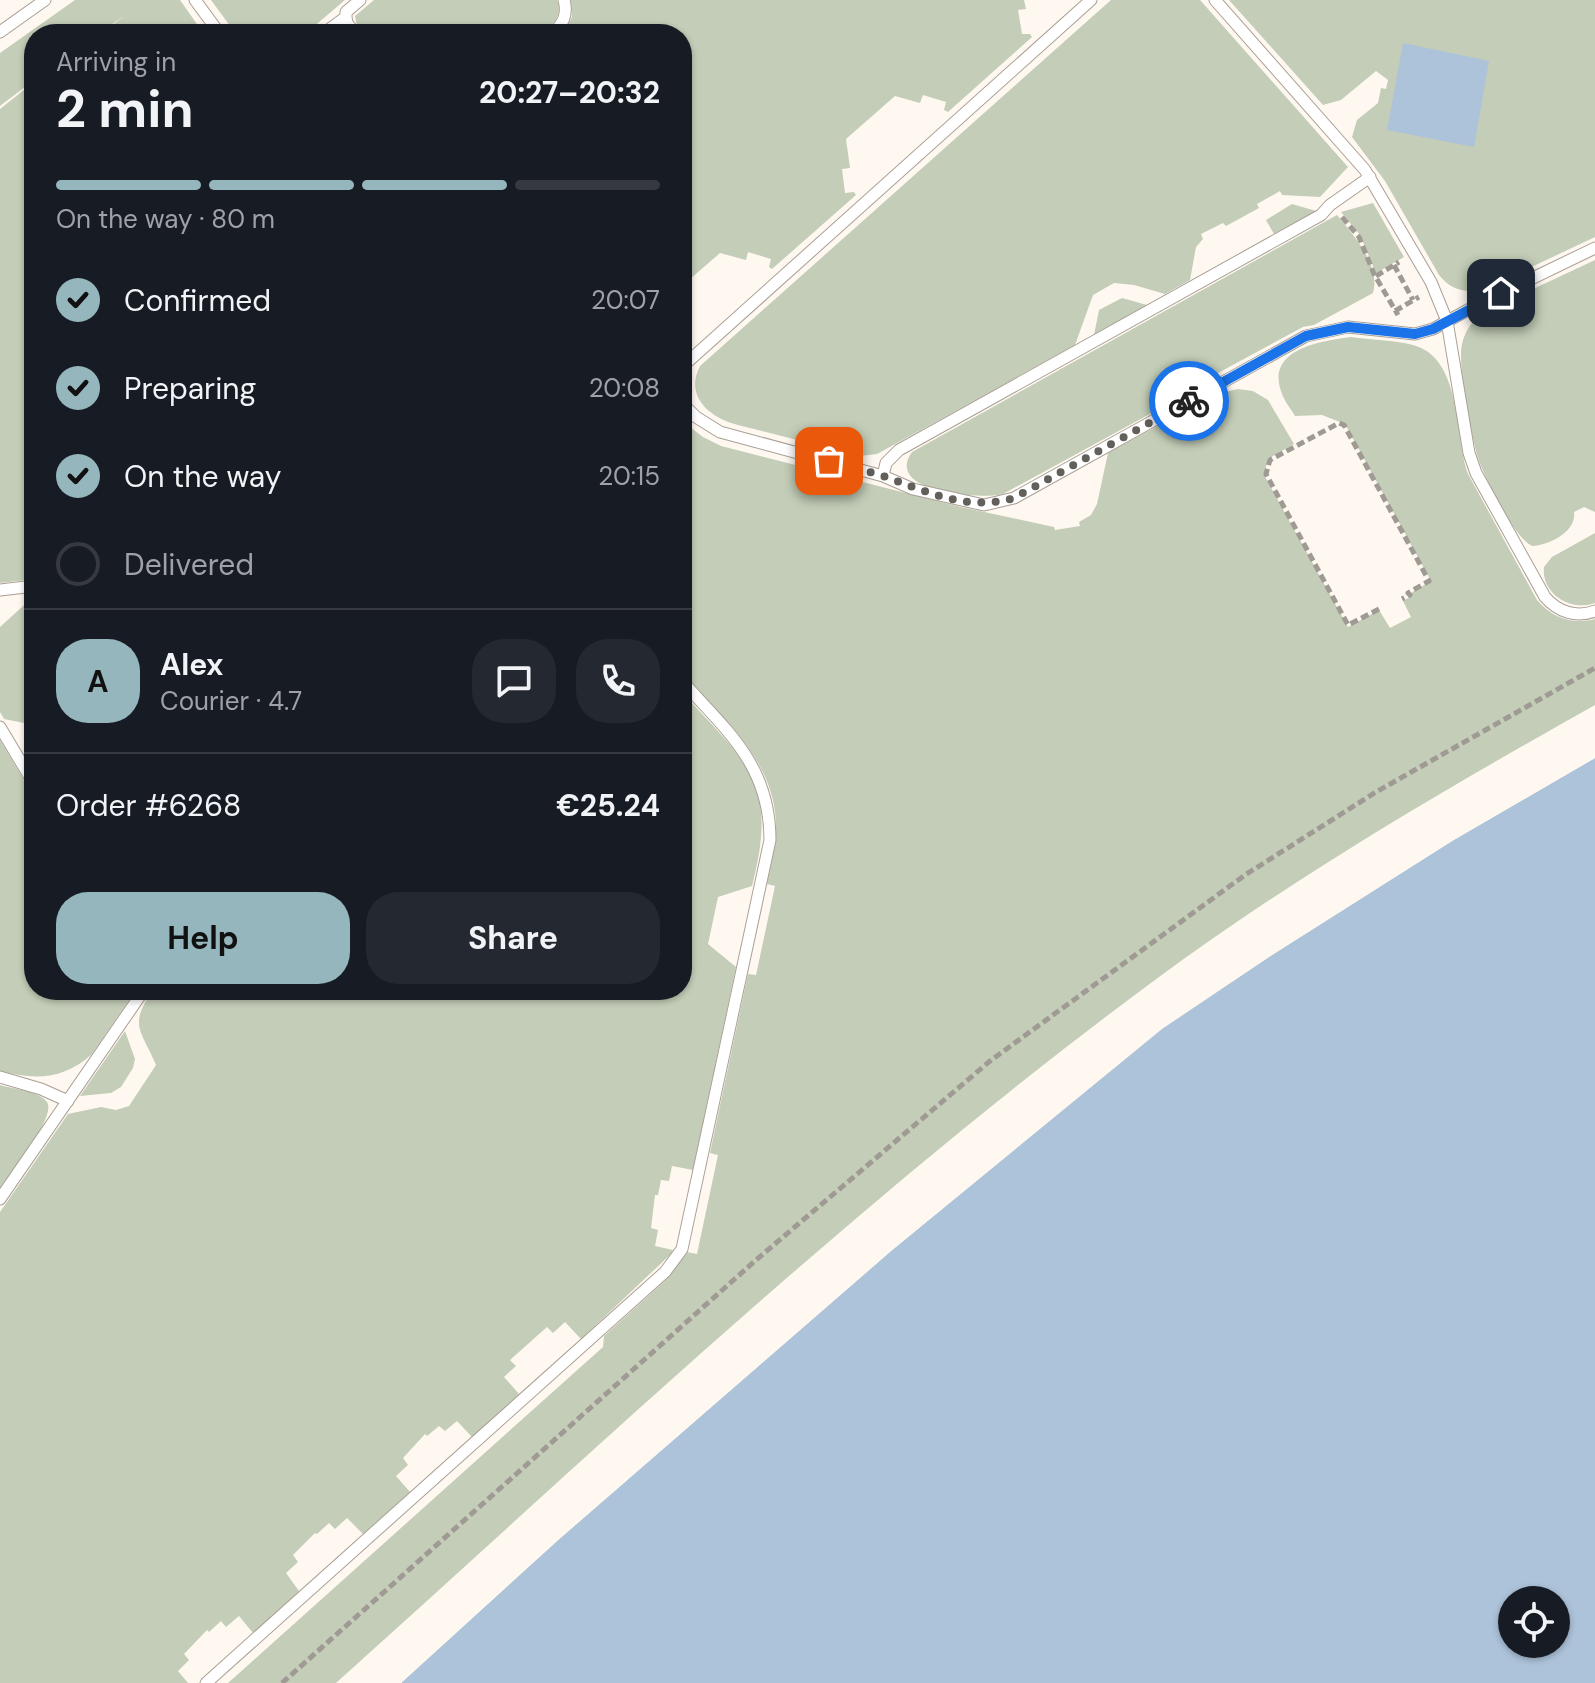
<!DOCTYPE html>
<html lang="en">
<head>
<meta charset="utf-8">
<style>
	:root { --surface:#171b24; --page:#242831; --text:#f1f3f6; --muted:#9ea1a6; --line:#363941; --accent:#94b6bc }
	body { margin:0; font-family:"DM Sans",sans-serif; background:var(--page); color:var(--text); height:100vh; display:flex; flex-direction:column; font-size:30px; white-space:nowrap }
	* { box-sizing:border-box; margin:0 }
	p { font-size:26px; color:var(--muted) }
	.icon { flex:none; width:44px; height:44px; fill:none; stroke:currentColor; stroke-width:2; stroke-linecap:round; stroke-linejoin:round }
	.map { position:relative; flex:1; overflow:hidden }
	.drawer { position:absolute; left:24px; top:24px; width:668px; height:976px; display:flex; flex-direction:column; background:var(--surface); border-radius:32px; box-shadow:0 2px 6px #0004 }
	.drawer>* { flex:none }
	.tools { position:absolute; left:1498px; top:1586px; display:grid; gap:16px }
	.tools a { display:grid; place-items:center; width:72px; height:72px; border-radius:50%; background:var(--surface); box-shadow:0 2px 6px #0004; font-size:40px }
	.pin { position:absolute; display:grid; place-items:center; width:68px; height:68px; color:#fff; margin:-34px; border-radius:16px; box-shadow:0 4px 12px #0006 }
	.courier { position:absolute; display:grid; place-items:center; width:80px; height:80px; margin:-40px; border:6px solid #1a73e8; border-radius:50%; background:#fff; color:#222; box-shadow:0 2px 10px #0007 }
	.summary em { font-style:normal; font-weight:700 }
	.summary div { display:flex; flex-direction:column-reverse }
	.summary { display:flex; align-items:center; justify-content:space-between; height:136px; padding:0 32px }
	h1 { font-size:52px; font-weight:700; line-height:60px }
	.bar { display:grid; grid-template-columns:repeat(4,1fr); gap:12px 8px; align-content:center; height:96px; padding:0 32px }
	.bar i { height:10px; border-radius:6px; background:var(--line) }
	.bar .active { background:var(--accent) }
	.bar p { grid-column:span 4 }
	.line { display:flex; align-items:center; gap:20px; padding:0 32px; border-top:2px solid var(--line) }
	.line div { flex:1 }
	.round { display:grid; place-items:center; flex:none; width:84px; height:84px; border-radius:32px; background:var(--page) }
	ol { padding:0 32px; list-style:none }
	li { display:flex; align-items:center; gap:24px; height:88px }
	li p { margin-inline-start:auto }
	li .icon { padding:8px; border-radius:50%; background:var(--accent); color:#111; stroke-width:4 }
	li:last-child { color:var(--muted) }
	li i { width:44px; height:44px; border:4px solid var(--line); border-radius:50% }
	.cta { display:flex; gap:16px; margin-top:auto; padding:16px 32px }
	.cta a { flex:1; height:92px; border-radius:32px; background:var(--accent); color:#111; font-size:32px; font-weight:700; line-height:92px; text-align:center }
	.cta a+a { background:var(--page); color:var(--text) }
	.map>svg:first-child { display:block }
	.green { fill:#c3cdb7 }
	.water { fill:#adc3da; fill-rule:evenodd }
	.pier { fill:#fef8f1 }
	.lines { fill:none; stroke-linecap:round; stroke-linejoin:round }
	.lane-casing { stroke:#a99f95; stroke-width:13 }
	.path { stroke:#9f9a94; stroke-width:5; stroke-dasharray:8 4; stroke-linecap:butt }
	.lane { stroke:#fff; stroke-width:11 }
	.done { stroke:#635f5a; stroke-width:8; stroke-dasharray:0 14.4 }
	.route { stroke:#1a73e8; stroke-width:10 }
</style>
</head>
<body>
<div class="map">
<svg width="1595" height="1683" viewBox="0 0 1595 1683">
	<rect width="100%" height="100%" fill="#fef8f1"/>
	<path class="green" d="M 75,0 L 180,0 L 204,34 L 101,34 L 124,16 L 98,34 L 34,34 L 34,80 L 0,106 L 0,53 Z
		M 211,0 L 345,0 L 305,34 L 236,34 Z
		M 374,0 L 557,0 C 563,16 553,24 542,34 L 364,34 L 357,26 L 355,16 Z
		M 571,0 L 1024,0 L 1026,9 L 1018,10 L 1022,34 L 1030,34 L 1032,37 L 948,112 L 944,110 L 946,102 L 923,95 L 920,103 L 895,96 L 846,139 L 850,168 L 842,169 L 845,193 L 854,192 L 856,195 L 772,269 L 769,267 L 771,259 L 748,252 L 746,260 L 720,253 L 682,286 L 682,34 L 563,34 L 572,17 Z
		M 1111,0 L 1200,0 L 1348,167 L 1320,197 L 1282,195 L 1280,191 L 1257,204 L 1259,208 L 1226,226 L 1223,223 L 1201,234 L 1203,239 L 1196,247 L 1190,280 L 1165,294 L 1134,285 L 1114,283 L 1093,295 L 1075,345 L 877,454 L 860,456 L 738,425 C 710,418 684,397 700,366 Z
		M 1229,0 L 1595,0 L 1595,237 L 1485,289 C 1466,294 1451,290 1439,275 L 1385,181 L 1352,137 L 1357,120 L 1378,103 L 1381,88 L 1386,89 L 1388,80 L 1376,71 L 1341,100 L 1323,105 Z
		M 34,82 L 34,579 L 0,583 L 0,109 Z
		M 1373,203 L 1404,257 L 1376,273 L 1360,235 L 1341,212 Z
		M 1292,204 L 1316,211 L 1274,234 L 1266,220 Z
		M 1337,215 C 1353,234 1381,266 1373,293 L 1314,325 L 1303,327 L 1218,373 L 1215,379 L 1192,391 L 1003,494 C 980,500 883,492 912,452 Z
		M 1595,260 L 1595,512 L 1584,507 L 1574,512 C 1577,531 1550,545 1532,546 C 1513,536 1487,482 1479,461 C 1472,440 1457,364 1462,344 C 1465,331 1472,321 1482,313 Z
		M 1122,298 L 1147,305 L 1094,335 L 1099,310 Z
		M 1351,337 C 1371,340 1393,340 1413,345 C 1462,358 1454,433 1468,474 L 1537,600 C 1552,618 1573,625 1595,619 L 1595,705 C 1447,788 1296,876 1159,977 C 868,1191 604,1442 336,1683 L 228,1683 L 603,1347 L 604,1336 L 666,1280 L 687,1252 L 697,1254 L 718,1155 L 710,1153 L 748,974 L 756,975 L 775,886 L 767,884 C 770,866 776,847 776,829 C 777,762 723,718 682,672 L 682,421 L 703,437 L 721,446 L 961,507 L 1054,527 L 1055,530 L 1080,526 L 1079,522 L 1091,515 L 1097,504 L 1108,453 L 1217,394 L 1238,389 L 1253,391 L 1268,400 L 1294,444 L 1268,459 L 1264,475 L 1348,627 L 1379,610 L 1390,628 L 1411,617 L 1403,601 L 1412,596 L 1411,593 L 1431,581 L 1345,424 L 1322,415 L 1295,416 C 1291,409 1285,402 1282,394 C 1264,349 1321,341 1351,337 Z
		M 1595,533 L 1595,603 C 1571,612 1541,594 1544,567 L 1552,557 Z
		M 34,596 L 34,725 L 4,719 L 0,712 L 0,627 Z
		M 682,692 C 747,764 779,782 752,886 L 718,897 L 708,944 L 736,967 L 693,1170 L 672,1166 L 669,1181 L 661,1180 L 658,1195 L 655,1195 L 651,1228 L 658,1230 L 655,1246 L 673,1250 L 671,1254 L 581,1339 L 565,1322 L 553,1333 L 547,1327 L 510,1360 L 516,1366 L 504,1377 L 519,1394 L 472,1437 L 457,1421 L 445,1431 L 439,1426 L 427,1436 L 425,1434 L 403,1458 L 408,1465 L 396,1476 L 410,1492 L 363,1534 L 347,1518 L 335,1529 L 329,1523 L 317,1534 L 315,1533 L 293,1555 L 298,1562 L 286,1573 L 299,1591 L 253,1633 L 239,1616 L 226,1627 L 221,1621 L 209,1632 L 207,1630 L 184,1654 L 189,1660 L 178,1671 L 188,1683 L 0,1683 L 0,1212 L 68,1114 L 101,1107 L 116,1110 L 129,1106 L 156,1065 C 141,1029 128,1026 153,990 L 682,990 Z
		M 0,740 L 34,797 L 34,990 L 136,990 L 92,1054 C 63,1080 36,1080 0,1071 Z
		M 125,1031 L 135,1059 L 133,1068 L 121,1087 L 111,1093 L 80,1096 Z
		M 0,1085 C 13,1089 39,1091 47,1102 C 57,1117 10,1174 0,1188 Z"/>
	<path class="water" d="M 1403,43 L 1489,61 L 1474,147 L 1387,130 Z
		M 1595,758 L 1595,1683 L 401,1683 L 557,1541 L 891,1251 L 1162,1028 L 1269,957 L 1452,841 ZM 1512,1600 L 1556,1600 L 1556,1644 L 1512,1644 Z"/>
	<path class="pier" d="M 1595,754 L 1595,758 L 1452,841 L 1269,957 L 1162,1029 L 891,1251 L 557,1541 L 401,1683 L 397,1683 L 555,1538 L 888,1248 L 1160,1025 L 1267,954 L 1450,838 Z"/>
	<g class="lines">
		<g class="lane-casing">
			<path id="lane" d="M 195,0 L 220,34
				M 1215,0 L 1365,170 L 1431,282 L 1447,321 L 1469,453 L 1476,473 L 1545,597 C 1558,612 1576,618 1595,611
				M 346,17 L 347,23 L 356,34
				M 0,32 L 45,0
				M 323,34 L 346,17 L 346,12 L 360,0
				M 552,34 C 563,24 568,15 564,0
				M 682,367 L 1091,0
				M 682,403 L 696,417 L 720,432 L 883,476 L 913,489 L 984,505 L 1014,498 L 1306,336 L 1348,327 L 1415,334 L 1433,329 L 1477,305 L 1595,248
				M 883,476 L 886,463 L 899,450 L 1321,215 L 1330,205 L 1370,177
				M 0,590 L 34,586
				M 0,727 L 34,784
				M 0,1077 L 41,1089 L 68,1101
				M 0,1199 L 144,990
				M 206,1683 L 665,1272 L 682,1249 L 770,840 C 770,766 728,732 682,681"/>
		</g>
		<path class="path" d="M 1342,217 L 1359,237 L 1374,274 L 1398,315
			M 1394,265 L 1413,300
			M 1376,276 L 1399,262
			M 1395,311 L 1419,297
			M 1379,609 L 1348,625 L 1266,474 L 1270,460 L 1339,423 L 1344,425 L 1429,581 L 1408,593 L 1410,595 L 1402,599
			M 282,1683 L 756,1260 L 990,1061 L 1245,875 L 1376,792 L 1595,668"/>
		<use href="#lane" class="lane"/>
	</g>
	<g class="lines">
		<path class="done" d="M 829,461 C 847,466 865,470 883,476 C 926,491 967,512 1014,498 L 1189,401"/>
		<path class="route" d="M 1189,401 L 1306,336 L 1348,327 L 1415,334 L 1433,329 L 1501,293"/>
	</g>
</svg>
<div class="tools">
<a><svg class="icon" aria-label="locate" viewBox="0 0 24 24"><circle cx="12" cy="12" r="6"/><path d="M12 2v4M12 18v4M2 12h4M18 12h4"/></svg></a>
</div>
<div class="pin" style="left:829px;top:461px;background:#ea580c"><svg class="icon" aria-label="bag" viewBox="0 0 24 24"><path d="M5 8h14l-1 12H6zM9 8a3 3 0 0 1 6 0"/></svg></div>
<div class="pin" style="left:1501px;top:293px;background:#1f2937"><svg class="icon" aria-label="home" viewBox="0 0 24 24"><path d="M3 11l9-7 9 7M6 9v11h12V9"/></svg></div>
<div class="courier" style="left:1189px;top:401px"><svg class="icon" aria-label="bike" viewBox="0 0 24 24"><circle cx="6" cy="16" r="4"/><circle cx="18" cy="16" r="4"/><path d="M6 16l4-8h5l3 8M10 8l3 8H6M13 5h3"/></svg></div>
<section class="drawer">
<div class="summary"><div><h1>2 min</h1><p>Arriving in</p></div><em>20:27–20:32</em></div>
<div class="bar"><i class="active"></i><i class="active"></i><i class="active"></i><i></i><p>On the way · 80 m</p></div>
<ol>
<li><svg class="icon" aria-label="check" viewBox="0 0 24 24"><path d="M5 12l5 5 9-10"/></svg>Confirmed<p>20:07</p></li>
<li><svg class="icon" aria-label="check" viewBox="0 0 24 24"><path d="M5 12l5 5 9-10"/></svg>Preparing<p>20:08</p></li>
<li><svg class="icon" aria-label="check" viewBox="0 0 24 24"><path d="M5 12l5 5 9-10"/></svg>On the way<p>20:15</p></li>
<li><i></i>Delivered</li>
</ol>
<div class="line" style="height:144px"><b class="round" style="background:var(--accent);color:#111">A</b><div><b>Alex</b><p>Courier · 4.7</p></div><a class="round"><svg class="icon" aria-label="chat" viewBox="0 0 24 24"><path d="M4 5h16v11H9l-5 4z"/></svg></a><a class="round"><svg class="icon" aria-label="phone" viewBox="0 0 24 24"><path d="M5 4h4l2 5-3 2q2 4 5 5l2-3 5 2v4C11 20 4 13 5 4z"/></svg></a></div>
<div class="line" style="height:104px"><div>Order #6268</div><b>€25.24</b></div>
<div class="cta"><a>Help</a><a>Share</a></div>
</section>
</div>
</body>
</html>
